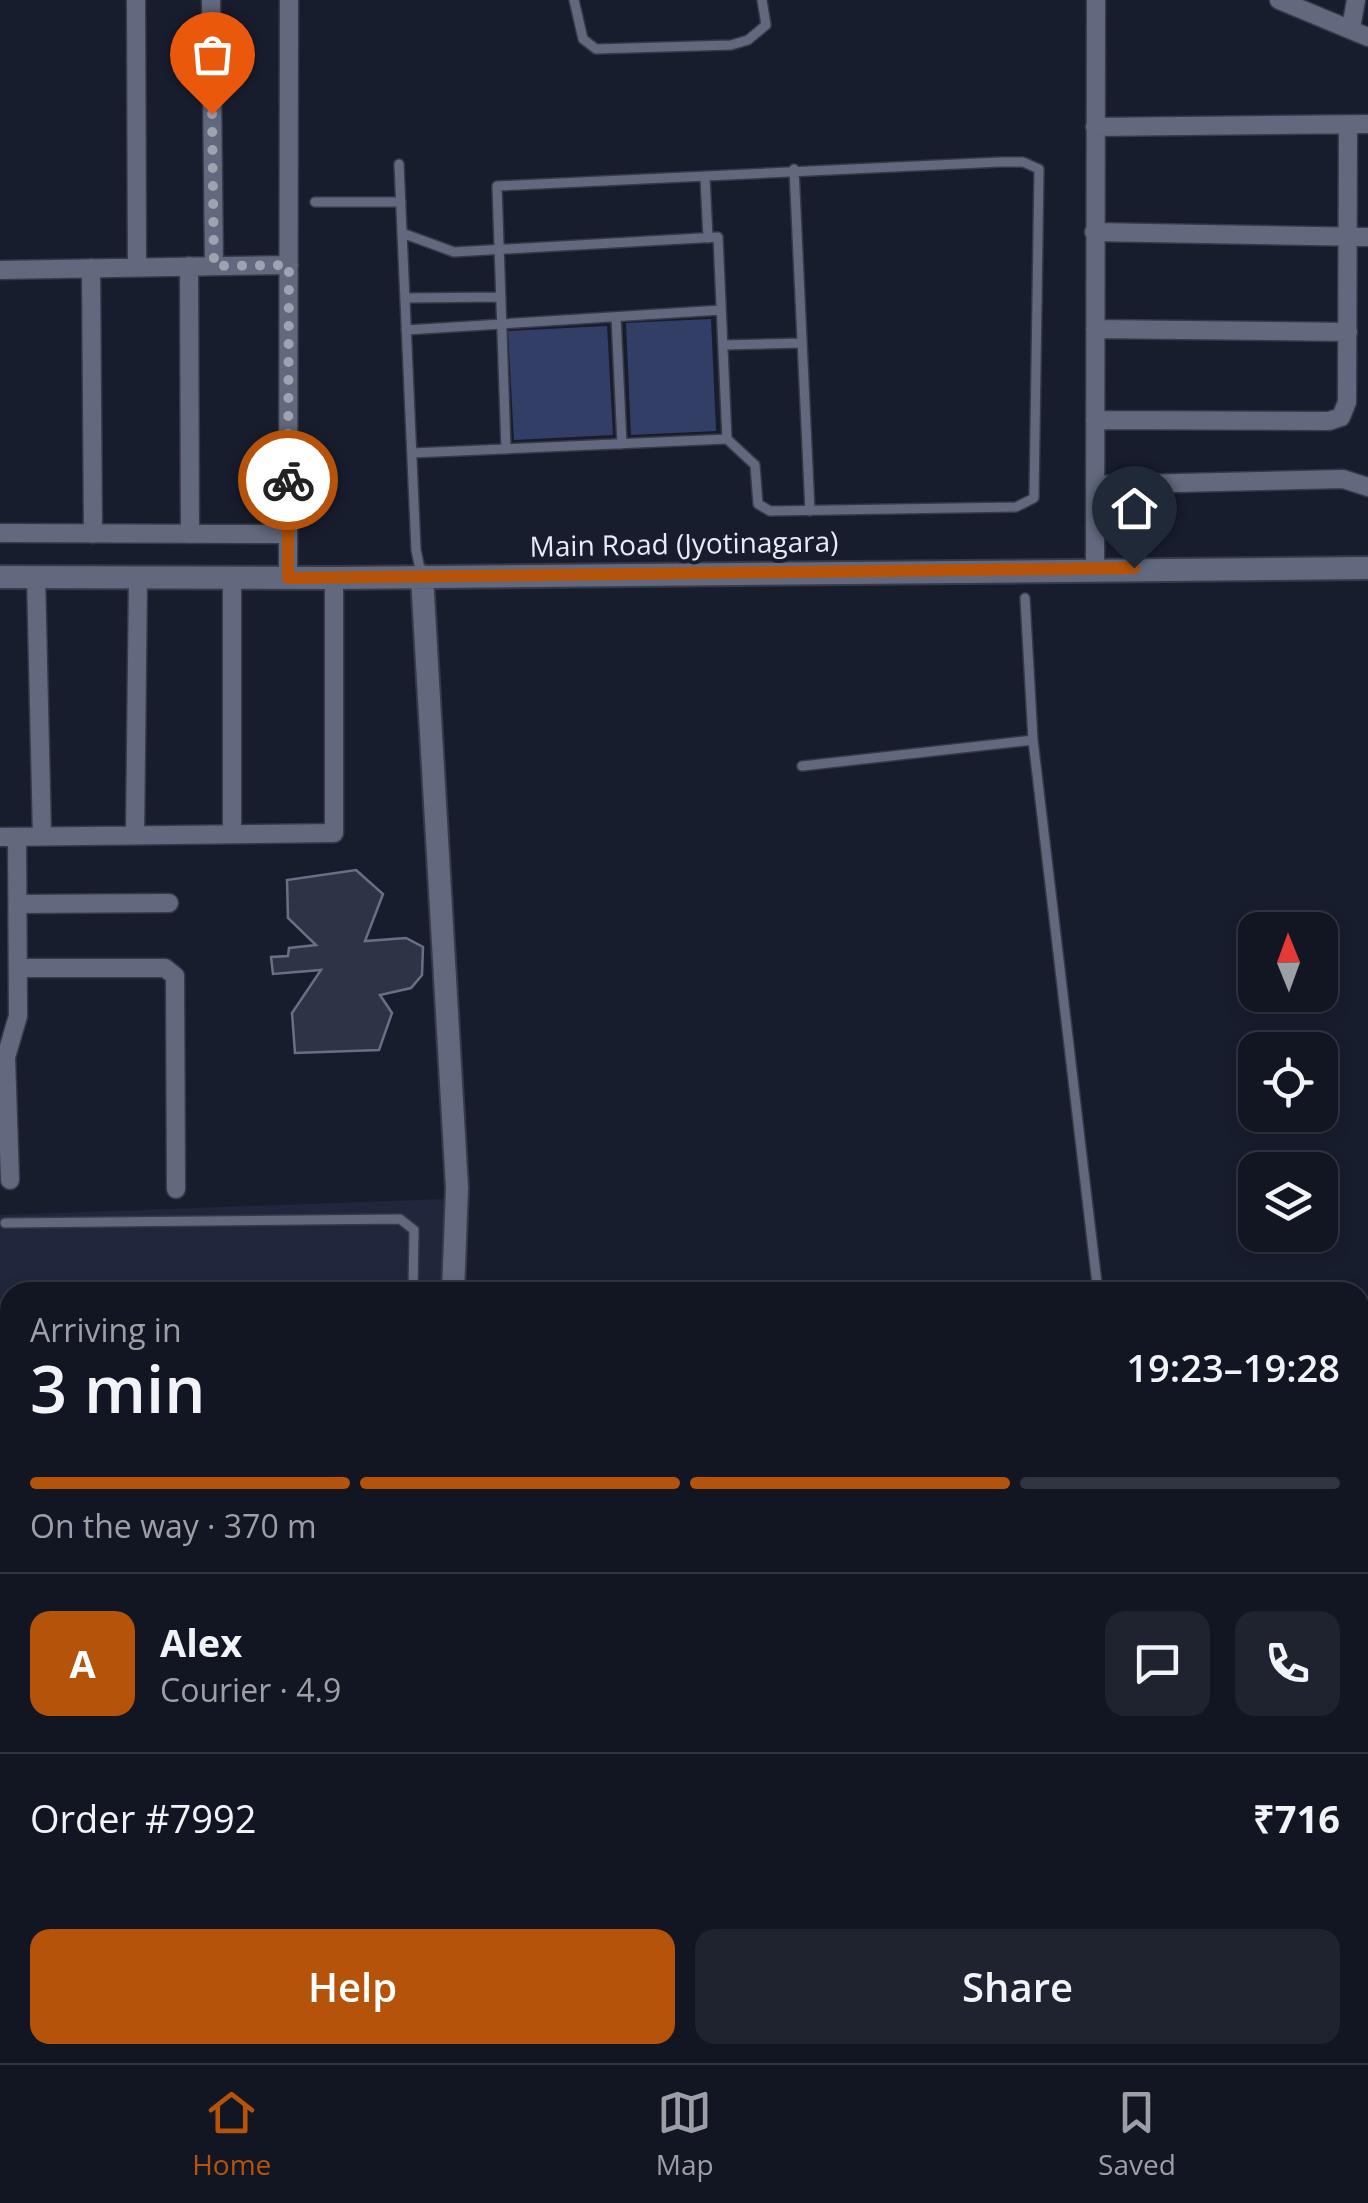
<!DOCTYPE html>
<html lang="en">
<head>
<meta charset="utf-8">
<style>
	:root { --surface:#121622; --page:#1f232f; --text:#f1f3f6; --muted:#9c9fa5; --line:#313540; --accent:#b45309 }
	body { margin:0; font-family:"Open Sans",sans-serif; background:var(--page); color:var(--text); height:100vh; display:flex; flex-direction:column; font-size:38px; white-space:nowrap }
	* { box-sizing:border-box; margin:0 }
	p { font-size:32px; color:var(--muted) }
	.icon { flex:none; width:55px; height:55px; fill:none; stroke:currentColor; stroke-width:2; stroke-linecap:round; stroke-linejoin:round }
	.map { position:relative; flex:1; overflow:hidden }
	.drawer { position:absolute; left:0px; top:1282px; width:1370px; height:782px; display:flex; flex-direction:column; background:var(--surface); border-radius:30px 30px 0 0; box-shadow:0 5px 15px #0003,0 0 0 2px var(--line) }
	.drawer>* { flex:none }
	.needle { width:65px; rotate:359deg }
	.fabs { position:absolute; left:1238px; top:912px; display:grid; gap:20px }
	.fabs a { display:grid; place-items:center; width:100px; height:100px; border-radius:20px; background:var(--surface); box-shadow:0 5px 15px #0003,0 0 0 2px var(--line); font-size:50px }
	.pin { position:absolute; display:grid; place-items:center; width:85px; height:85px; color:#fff; margin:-102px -42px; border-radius:50% 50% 50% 0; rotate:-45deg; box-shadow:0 0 10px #0007 }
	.pin .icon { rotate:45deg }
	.courier { position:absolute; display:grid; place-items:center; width:100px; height:100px; margin:-50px; border:8px solid #b45309; border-radius:50%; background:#fff; color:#222; box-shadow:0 2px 12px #0007 }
	.summary em { font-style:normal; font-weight:600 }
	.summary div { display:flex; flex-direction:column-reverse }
	.summary { display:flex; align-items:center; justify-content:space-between; height:170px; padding:0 30px }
	h1 { font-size:65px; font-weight:600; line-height:75px }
	.bar { display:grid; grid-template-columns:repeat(4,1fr); gap:15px 10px; align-content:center; height:120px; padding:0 30px }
	.bar i { height:12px; border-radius:8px; background:var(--line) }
	.bar .on { background:var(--accent) }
	.bar p { grid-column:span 4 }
	.line { display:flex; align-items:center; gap:25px; padding:0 30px; border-top:2px solid var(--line) }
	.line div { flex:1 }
	.round { display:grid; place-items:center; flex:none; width:105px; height:105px; border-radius:20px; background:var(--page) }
	.action { display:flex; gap:20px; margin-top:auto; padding:20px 30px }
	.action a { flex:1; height:115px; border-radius:20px; background:var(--accent); color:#fff; font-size:40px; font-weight:600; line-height:115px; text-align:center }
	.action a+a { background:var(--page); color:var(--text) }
	.menu { display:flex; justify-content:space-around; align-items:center; height:140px; border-top:2px solid var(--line); background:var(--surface); font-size:28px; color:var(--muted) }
	.menu a { display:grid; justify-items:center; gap:5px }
	.menu .on { color:var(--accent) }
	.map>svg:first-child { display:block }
	.built { fill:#20273d }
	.green { fill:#333e67 }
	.building { fill:#2e3446; stroke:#697085; stroke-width:2.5 }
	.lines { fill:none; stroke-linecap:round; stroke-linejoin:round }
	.service-casing { stroke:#363947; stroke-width:12 }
	.minor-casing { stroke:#363947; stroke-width:21 }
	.tertiary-casing { stroke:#363947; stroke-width:26 }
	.primary-casing { stroke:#363947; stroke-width:31 }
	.service { stroke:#62697e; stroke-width:9 }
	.minor { stroke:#62697e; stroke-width:18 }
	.tertiary { stroke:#62697e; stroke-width:22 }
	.primary { stroke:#7b8bc3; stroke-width:28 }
	.done { stroke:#9fa3b1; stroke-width:10; stroke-dasharray:0 18 }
	.route { stroke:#b45309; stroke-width:12 }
	.labels { text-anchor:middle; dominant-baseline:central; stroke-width:8; stroke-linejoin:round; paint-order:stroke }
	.street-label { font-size:28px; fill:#e7ebf7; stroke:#181d2e }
</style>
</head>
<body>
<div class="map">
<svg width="1368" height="2063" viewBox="0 0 1368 2063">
	<rect width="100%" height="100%" fill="#181d2e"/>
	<path class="built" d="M 446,1199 L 443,1292 L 10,1292 L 10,1959 L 0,1958 L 0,1215 Z"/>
	<path class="green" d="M 711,319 L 716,431 L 631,435 L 626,323 Z
		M 607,326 L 613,435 L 514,440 L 508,331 Z"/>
	<path class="building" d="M 356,870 L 383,894 L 365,941 L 406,938 L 423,947 L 422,975 L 411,988 L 380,995 L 392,1013 L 379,1050 L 295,1053 L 292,1013 L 321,970 L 273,974 L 271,957 L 288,956 L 289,948 L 316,945 L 288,918 L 287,880 Z"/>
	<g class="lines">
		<g class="service-casing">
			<path id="service" d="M 574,0 L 583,39 L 596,49 L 731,45 L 748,40 L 766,25 L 762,0
				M 399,164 L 416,550 L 421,574
				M 794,169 L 810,511
				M 705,177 L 708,238
				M 315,202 L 401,202
				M 402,233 L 454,252 L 718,237 L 727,439 L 412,453
				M 405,298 L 500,297
				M 616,317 L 622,444
				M 406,330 L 721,310
				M 723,345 L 802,343
				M 506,449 L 497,186 L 1000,162 L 1023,162 L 1039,169 L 1034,498 L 1016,507 L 770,511 L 758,504 L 755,465 L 727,439
				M 1025,598 L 1033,740 L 1098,1292
				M 802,766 L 1033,740
				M 5,1223 L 400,1219 L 414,1230 L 413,1292
				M 1360,1515 L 1368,1514
				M 0,1553 L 10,1553
				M 0,1718 L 10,1717
				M 0,1908 L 10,1908
				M 1119,2063 L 1121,2055"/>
		</g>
		<g class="minor-casing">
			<path id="minor" d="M 136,0 L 137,267
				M 211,0 L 214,266
				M 1279,0 L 1368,37
				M 1351,28 L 1356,0
				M 1095,127 L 1368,124
				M 1094,232 L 1368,237
				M 189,266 L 190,534
				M 91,268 L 93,534
				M 0,270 L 289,265
				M 1095,329 L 1348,332
				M 1095,420 L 1329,421 L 1341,417 L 1347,402 L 1348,125
				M 1095,485 L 1343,479 L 1368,487
				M 0,533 L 288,534
				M 1095,568 L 1096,0
				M 36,576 L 42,836
				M 288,578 L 289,0
				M 232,834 L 232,576
				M 135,835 L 138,578
				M 0,837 L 334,833 L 334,578
				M 18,904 L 169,903
				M 18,968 L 165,968 L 175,976 L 176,1189
				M 10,1180 L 6,1057 L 18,1016 L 17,837
				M 0,2036 L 1,2063
				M 265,2055 L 265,2063
				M 303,2055 L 472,2057"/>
		</g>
		<g class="tertiary-casing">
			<path id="tertiary" d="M 422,576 L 457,1188 L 453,1292
				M 0,577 L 334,578 L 1368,568
				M 471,2055 L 472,2063"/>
		</g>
		<g class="primary-casing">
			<path id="primary" d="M 0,1998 L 10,1998
				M 0,2020 L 10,2020
				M 863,2055 L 899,2063
				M 1022,2055 L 1060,2063"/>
		</g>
		<use href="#service" class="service"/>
		<use href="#minor" class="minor"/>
		<use href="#tertiary" class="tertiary"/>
		<use href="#primary" class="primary"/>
	</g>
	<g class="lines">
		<path class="done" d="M 212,114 L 214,266 L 289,265 L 288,480"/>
		<path class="route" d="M 288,480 L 288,578 L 1134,568"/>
	</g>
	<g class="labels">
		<g class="street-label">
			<text transform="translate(684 543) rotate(-1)">Main Road (Jyotinagara)</text>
		</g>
	</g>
</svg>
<div class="fabs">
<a><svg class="needle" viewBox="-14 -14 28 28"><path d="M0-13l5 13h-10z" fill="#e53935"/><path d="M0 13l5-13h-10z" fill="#9c9fa5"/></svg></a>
<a><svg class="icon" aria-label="locate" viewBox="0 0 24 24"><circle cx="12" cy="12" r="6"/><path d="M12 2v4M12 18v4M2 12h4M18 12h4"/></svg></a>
<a><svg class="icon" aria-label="layers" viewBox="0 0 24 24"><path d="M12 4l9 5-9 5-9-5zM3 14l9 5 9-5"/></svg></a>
</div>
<div class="pin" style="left:212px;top:114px;background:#ea580c"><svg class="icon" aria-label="bag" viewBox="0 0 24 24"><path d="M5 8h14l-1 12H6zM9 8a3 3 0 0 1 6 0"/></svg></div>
<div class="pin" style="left:1134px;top:568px;background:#1f2937"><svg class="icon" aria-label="home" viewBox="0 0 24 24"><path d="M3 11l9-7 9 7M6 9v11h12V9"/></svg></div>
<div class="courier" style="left:288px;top:480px"><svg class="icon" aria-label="bike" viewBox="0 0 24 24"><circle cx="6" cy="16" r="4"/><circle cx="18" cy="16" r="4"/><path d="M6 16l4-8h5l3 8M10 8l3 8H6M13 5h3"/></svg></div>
<section class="drawer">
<div class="summary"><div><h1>3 min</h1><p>Arriving in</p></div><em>19:23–19:28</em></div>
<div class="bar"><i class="on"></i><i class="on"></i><i class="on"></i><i></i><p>On the way · 370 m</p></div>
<div class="line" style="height:180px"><b class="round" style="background:var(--accent);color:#fff">A</b><div><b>Alex</b><p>Courier · 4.9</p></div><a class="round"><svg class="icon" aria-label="chat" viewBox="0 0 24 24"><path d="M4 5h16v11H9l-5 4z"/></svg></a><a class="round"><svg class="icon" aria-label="phone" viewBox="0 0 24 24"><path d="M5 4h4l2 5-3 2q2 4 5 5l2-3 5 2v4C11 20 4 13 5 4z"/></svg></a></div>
<div class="line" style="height:130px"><div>Order #7992</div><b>₹716</b></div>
<div class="action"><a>Help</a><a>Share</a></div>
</section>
</div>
<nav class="menu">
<a class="on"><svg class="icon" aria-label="home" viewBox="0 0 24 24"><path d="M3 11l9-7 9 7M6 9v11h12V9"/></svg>Home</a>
<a><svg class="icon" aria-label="map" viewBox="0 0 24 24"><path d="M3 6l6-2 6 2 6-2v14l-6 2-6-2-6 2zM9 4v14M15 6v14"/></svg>Map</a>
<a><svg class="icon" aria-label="saved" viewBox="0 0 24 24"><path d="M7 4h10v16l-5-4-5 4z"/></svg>Saved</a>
</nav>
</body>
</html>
